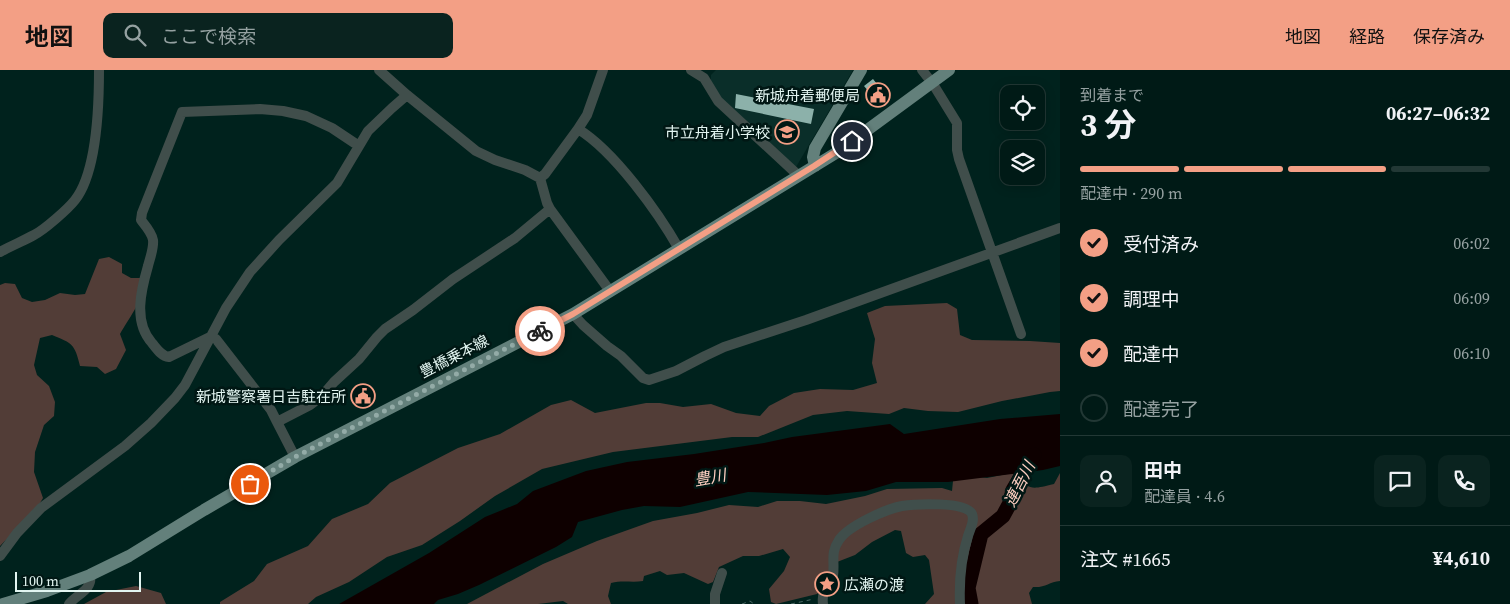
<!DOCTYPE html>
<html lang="ja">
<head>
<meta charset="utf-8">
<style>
	:root { --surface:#001a16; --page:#0a231f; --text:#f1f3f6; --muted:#95a1a1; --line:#223835; --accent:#f39f85 }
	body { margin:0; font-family:"Source Serif 4","Noto Sans JP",serif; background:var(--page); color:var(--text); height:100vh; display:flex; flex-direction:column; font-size:19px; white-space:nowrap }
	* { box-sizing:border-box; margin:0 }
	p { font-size:16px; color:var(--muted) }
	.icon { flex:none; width:28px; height:28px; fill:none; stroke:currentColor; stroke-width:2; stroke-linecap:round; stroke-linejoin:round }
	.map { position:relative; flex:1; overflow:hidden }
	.side { display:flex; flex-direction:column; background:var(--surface); width:450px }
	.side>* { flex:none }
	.controls { position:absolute; left:1000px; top:15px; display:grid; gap:10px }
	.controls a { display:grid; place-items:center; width:45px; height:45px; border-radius:10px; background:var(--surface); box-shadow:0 2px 12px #0003,0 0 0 1px var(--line); font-size:25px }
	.scale { position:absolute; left:15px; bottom:12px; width:126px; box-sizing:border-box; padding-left:5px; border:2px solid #e2f5f1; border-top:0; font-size:14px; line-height:18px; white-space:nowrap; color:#e2f5f1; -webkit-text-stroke:4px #001714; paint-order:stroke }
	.pin { position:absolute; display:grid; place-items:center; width:42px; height:42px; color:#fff; margin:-21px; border:2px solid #fff; border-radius:50%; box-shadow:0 1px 5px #0007 }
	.courier { position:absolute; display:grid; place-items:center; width:50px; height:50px; margin:-25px; border:4px solid #f39f85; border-radius:50%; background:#fff; color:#222; box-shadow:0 1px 6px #0007 }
	.overview em { font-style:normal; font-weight:700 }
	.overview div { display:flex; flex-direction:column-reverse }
	.overview { display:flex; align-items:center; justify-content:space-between; height:85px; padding:0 20px }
	h1 { font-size:32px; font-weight:700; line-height:38px }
	.bar { display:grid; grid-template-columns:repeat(4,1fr); gap:8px 5px; align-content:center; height:60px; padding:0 20px }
	.bar i { height:6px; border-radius:4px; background:var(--line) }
	.bar .on { background:var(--accent) }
	.bar p { grid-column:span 4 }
	.line { display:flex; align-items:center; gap:12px; padding:0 20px; border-top:1px solid var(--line) }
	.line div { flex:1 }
	.round { display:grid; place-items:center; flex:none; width:52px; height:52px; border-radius:10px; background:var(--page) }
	ol { padding:0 20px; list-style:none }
	li { display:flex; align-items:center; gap:15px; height:55px }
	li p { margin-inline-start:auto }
	li .icon { padding:5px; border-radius:50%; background:var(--accent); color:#111; stroke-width:4 }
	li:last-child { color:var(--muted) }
	li i { width:28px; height:28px; border:2px solid var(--line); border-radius:50% }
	header { display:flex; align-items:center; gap:30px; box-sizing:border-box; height:70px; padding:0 25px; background:var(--accent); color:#111 }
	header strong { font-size:24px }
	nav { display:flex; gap:28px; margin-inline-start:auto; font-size:18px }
	.search { width:350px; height:45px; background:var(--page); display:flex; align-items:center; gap:12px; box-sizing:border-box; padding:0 18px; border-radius:10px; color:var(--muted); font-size:19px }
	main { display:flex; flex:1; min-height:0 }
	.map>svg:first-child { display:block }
	.built { fill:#0a2e29 }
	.green { fill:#523d37 }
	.water { fill:#0e0000 }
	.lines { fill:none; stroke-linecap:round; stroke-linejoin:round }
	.river { stroke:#0e0000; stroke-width:15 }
	.building { fill:#8cb1aa }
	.path { stroke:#4b6864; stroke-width:1; stroke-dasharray:4 4; stroke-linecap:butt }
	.minor { stroke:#404e4b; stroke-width:10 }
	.major { stroke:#63807b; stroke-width:12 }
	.done { stroke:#93aba7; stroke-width:5; stroke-dasharray:0 9 }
	.route { stroke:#f39f85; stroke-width:6 }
	.labels { text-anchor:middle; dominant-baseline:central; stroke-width:5; stroke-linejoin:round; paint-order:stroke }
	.poi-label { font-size:15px; fill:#e2f5f1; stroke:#001714; text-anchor:end }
	.street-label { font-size:15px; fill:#e2f5f1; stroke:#001714 }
	.water-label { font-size:16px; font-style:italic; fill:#fdcec0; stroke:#001714 }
</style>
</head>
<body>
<header>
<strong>地図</strong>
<div class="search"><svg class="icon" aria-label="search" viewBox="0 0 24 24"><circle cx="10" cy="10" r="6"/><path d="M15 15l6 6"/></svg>ここで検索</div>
<nav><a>地図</a><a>経路</a><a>保存済み</a></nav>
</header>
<main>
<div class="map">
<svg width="1060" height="534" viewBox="0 0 1060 534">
	<rect width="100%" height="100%" fill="#00221d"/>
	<path class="built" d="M 716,0 L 853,0 L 796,97 L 721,28 L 711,12 L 711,5 Z"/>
	<path class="green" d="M 109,187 L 122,194 L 122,203 L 131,208 L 142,208 C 147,226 129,248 120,264 L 126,280 L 116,299 L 105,304 L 97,297 L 80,296 C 75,274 72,273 52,265 L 40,268 L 34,295 L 37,305 L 49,316 L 55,332 L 54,346 L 44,355 L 35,382 L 34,402 L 43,428 L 37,438 L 0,476 L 0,215 L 5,213 L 15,214 L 22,228 L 32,232 L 45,230 L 60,223 L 75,225 L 85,224 L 99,189 Z
		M 947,233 L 957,239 L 960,265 L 972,270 L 1030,271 L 1060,273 L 1060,321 L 1050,322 L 1002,331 L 958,342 L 928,341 L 904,338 L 889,344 L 847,341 L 813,345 L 758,367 L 732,367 L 613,382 L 542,399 L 495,426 L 460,451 L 422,475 L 387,487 L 349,512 L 316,527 L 308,534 L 220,534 L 220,532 L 254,511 L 267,494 L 308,476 L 332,449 L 368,434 L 390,413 L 458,378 L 500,364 L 551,335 L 571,330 L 595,343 L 646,333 L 660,333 L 683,337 L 711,334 L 736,343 L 760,346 L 769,336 L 794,323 L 820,319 L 853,320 L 877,313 L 872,293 L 875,269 L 867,243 L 885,236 Z
		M 1012,403 C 1031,420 1029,420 1054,414 L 1060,403 L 1060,511 C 1049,512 1045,518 1033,517 L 1029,523 L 1032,534 L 925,534 L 934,524 L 929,490 L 925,485 L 913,487 L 906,483 L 901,461 L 895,460 L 872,472 L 855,485 L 837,492 L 821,520 L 817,524 L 776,534 L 771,532 L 769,519 L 784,501 L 790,487 L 783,479 L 759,486 L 743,486 L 719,497 L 713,512 L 708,514 L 684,503 L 667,505 L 660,501 L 644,506 L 643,511 C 632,513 623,510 611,513 L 608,526 L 611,534 L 568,534 L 563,531 L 538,534 L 467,534 L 543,494 L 597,471 L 653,451 L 697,443 L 729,435 L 758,437 L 777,431 L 800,431 L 826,434 L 865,426 L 887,419 L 942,418 L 952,421 L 953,411 L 963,405 L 987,408 Z
		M 136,516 L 161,523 L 166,534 L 84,534 L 106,522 Z"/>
	<path class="water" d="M 1060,344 L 1060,396 L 1043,400 L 948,412 L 896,412 L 866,421 L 827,425 L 748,422 L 680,437 L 644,436 L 622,440 L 578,452 L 572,467 L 556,477 L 479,515 L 458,524 L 438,530 L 434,534 L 339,534 L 429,483 L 485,447 L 517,434 L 533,421 L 586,401 L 627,392 L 694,384 L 764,373 L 792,367 L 890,354 L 904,364 L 1000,349 Z"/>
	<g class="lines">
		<path class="river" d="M 971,534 L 968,518 L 981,464 L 1003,446 L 1010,433 L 1013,420 L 1034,385"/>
	</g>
	<path class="building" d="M 873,9 L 888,28 L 880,35 L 864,16 Z
		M 736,24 L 814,39 L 811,54 L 735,38 Z"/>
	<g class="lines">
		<path class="path" d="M 742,534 L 750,531 L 754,534
			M 791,534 L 814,529"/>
		<path class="minor" d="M 379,0 L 407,25 L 476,81 L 495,90 L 525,100 L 540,108 L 547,133 L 550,139 L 610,221
			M 691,0 L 704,8 L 718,31 L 799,106
			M 922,0 L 933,14 L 957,53 L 957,80 L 959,89 L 1021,264
			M 578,59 C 614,81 658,142 679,179
			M 540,108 L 545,104 L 578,59 L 587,45 L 603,0
			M 0,182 C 11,176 23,171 34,165 C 44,160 68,139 75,130 C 97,102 99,35 99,0
			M 573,244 L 583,255 L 607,276 L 621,286 L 643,308 L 649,310 L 676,301 L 705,286 L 724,277 L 806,250 L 1060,158
			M 277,352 L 271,340 L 216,269 L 210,267 L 169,287 C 161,286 157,279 152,273 C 133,252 141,220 148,196 C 150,188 154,178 153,170 C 152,163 145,155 141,150 L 142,143 L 182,42 L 260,39 L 283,41 L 306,46 L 332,58 L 359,76
			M 295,387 L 277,352 L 310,335 L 322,326 L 334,312 L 359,289 L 377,267 L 385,259 L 413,240 L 453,209 L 515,168 L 550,139
			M 0,486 L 17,463 L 41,438 L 125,376 L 151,353 L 175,328 L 185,315 L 226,238 L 250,202 L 279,170 L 337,113 L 368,61 L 392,38 L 407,25
			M 69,534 C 77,524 93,520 90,505
			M 715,534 L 715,524 L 722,503
			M 823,534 C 821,518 830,519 833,506 C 835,492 830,483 839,470 C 848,456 886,439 902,436 C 914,434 967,431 972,444 C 975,451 970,459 968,466 C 961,488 959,511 960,534"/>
		<path class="major" d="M 815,96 L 813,87 L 815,78 L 861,0
			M 3,534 L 47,521 L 90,505 L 129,486 L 204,440 L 295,387 L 573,244 L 836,83 L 949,0"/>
	</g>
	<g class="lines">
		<path class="done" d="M 250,414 L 295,387 L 540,261"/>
		<path class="route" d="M 540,261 L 573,244 L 814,96 L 852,71"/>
	</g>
	<defs>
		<g id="civic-ring" transform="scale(1.25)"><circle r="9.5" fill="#001714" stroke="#f39f85" stroke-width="1.5"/><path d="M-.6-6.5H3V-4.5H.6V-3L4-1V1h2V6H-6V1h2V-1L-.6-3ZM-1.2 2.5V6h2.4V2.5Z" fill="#f39f85"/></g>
		<g id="school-ring" transform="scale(1.25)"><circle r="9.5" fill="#001714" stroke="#f39f85" stroke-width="1.5"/><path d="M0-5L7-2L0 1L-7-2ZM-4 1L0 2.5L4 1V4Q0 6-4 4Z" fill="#f39f85"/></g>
		<g id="sight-ring" transform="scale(1.25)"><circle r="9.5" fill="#001714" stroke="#f39f85" stroke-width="1.5"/><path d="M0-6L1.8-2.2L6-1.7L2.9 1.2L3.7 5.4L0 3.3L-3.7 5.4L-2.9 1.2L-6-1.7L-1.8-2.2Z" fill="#f39f85"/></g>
	</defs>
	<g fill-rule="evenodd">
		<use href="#civic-ring" x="878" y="25"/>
		<use href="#school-ring" x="787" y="62"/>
		<use href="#civic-ring" x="363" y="326"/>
		<use href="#sight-ring" x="827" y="514"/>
	</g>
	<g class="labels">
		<g class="poi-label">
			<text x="860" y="25">新城舟着郵便局</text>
			<text x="770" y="62">市立舟着小学校</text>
			<text x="346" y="326">新城警察署日吉駐在所</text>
			<text x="844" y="514" text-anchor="start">広瀬の渡</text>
		</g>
		<g class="street-label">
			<text transform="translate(454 286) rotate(-27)">豊橋乗本線</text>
		</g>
		<g class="water-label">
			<text transform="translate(710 407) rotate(-10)">豊川</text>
			<text transform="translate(1019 414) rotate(-63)">連吾川</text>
		</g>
	</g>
</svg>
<div class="controls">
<a><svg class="icon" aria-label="locate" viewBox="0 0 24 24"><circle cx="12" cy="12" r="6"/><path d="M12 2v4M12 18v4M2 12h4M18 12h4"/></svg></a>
<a><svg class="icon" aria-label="layers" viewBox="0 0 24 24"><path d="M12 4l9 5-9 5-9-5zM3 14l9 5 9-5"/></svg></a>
</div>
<div class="scale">100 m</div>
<div class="pin" style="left:250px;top:414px;background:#ea580c"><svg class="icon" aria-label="bag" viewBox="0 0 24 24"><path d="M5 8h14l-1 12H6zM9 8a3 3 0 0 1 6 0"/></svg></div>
<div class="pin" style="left:852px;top:71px;background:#1f2937"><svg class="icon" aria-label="home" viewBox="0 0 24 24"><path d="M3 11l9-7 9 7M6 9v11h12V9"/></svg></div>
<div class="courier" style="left:540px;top:261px"><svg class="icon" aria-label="bike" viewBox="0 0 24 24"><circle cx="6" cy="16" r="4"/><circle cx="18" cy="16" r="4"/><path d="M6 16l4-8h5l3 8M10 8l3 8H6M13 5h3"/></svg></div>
</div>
<section class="side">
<div class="overview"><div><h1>3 分</h1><p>到着まで</p></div><em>06:27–06:32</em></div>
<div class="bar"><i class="on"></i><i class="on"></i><i class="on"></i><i></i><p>配達中 · 290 m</p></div>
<ol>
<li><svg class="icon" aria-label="check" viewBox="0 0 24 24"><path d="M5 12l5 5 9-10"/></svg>受付済み<p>06:02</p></li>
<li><svg class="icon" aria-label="check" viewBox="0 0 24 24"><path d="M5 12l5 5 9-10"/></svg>調理中<p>06:09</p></li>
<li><svg class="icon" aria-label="check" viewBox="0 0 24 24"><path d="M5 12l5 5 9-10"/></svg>配達中<p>06:10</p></li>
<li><i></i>配達完了</li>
</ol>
<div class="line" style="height:90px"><a class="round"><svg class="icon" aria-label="person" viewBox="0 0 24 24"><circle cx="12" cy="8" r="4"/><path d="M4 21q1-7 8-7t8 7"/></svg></a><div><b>田中</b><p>配達員 · 4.6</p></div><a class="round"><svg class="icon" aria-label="chat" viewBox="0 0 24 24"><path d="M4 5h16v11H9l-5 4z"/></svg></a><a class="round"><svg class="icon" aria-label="phone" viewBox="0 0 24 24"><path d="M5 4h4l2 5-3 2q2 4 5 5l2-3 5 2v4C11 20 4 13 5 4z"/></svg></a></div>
<div class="line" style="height:65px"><div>注文 #1665</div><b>¥4,610</b></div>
</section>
</main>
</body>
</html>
